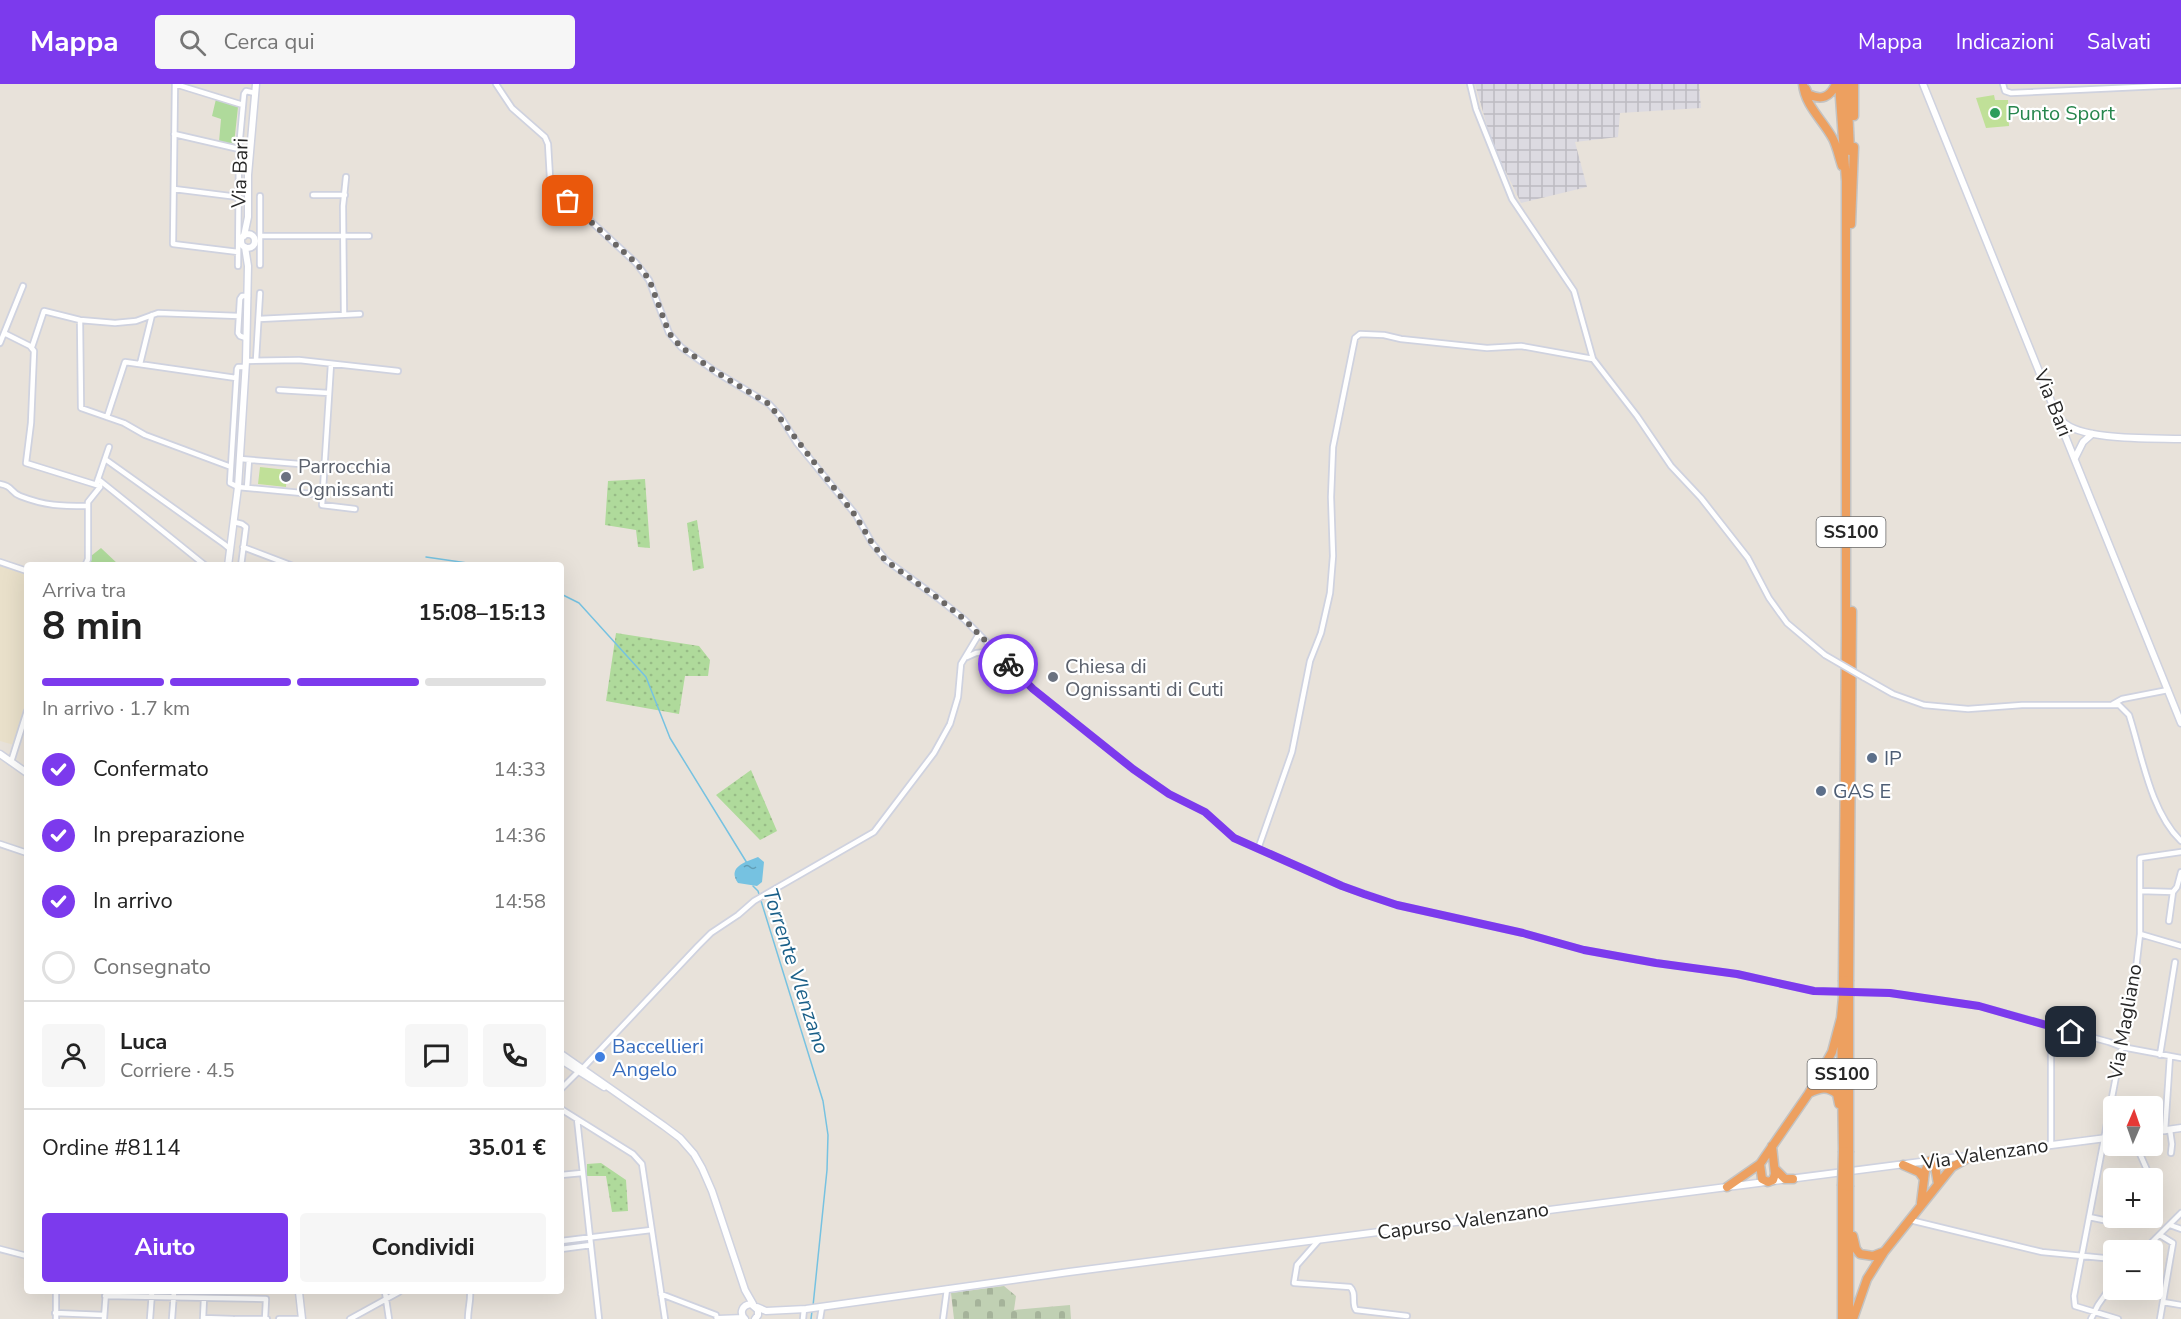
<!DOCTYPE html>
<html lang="it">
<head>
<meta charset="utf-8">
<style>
	:root { --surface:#fff; --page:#f6f6f6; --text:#222; --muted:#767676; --line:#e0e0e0; --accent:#7c3aed }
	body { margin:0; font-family:"Nunito Sans",sans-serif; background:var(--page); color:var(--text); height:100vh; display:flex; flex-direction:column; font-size:22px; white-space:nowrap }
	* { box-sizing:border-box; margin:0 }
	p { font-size:20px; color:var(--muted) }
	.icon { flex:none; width:33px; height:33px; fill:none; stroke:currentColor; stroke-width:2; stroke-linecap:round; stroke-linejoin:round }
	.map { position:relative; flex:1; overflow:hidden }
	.panel { position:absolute; left:24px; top:478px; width:540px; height:732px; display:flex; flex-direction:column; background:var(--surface); border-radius:6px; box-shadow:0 6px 24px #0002 }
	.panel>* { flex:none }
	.needle { width:39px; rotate:2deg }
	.tools { position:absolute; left:2103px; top:1012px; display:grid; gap:12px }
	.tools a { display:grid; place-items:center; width:60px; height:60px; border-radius:6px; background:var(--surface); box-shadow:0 6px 24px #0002; font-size:30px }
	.pin { position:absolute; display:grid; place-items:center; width:51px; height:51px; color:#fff; margin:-26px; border-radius:12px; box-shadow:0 3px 9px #0006 }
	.courier { position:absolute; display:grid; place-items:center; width:60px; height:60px; margin:-30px; border:4px solid #7c3aed; border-radius:50%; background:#fff; color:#222; box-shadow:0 2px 8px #0007 }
	.overview em { font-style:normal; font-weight:700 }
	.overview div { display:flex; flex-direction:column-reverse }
	.overview { display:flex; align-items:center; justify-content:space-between; height:102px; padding:0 18px }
	h1 { font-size:39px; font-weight:700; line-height:45px }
	.bar { display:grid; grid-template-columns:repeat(4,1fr); gap:9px 6px; align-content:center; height:72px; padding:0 18px }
	.bar i { height:8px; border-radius:4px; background:var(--line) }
	.bar .on { background:var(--accent) }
	.bar p { grid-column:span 4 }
	.line { display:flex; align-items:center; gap:15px; padding:0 18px; border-top:2px solid var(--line) }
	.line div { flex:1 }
	.round { display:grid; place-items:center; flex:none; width:63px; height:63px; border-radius:6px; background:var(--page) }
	ol { padding:0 18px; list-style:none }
	li { display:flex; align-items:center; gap:18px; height:66px }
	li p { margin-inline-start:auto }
	li .icon { padding:6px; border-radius:50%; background:var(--accent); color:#fff; stroke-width:4 }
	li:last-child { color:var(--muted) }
	li i { width:33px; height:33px; border:3px solid var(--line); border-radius:50% }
	.cta { display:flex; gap:12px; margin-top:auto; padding:12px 18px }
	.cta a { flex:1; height:69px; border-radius:6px; background:var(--accent); color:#fff; font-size:24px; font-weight:700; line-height:69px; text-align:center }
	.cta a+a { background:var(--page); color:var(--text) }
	header { display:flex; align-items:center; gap:36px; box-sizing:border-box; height:84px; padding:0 30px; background:var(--accent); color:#fff }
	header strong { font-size:28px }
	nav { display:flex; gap:33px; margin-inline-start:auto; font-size:21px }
	.search { width:420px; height:54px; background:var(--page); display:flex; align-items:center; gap:15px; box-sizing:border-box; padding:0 21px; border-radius:6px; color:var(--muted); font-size:22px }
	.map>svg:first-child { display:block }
	.industrial { fill:url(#industrial-grid) }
	.education { fill:#e9e0ca }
	.grass { fill:url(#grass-dots) }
	.cemetery { fill:url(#cemetery-stones) }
	.park { fill:#afda9b }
	.pitch { fill:#c0e098 }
	.water { fill:url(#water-ripples) }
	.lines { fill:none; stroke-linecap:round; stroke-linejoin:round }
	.stream { stroke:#76c2e1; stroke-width:1.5 }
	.street-casing { stroke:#cfd2df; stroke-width:8 }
	.secondary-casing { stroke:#cfd2df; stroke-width:9 }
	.highway-casing { stroke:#c3c3c3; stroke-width:11 }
	.street { stroke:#fff; stroke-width:4.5 }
	.secondary { stroke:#fff; stroke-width:6 }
	.highway { stroke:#eda060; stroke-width:8 }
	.street-bridge-casing { stroke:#cfd2df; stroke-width:8; stroke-linecap:butt }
	.highway-bridge-casing { stroke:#c3c3c3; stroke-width:11; stroke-linecap:butt }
	.street-bridge { stroke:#fff; stroke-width:4.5 }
	.highway-bridge { stroke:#eda060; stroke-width:8 }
	.done { stroke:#6b6866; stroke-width:6; stroke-dasharray:0 10.8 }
	.route { stroke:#7c3aed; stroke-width:8 }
	.leisure-dot { fill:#2e9e5b; stroke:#fff; stroke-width:2 }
	.worship-dot { fill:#6b7280; stroke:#fff; stroke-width:2 }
	.service-dot { fill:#5c6f8a; stroke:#fff; stroke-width:2 }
	.shop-dot { fill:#3f7fe0; stroke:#fff; stroke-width:2 }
	.labels { text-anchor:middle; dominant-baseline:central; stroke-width:4.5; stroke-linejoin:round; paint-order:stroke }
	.shield { fill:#fff; stroke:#686868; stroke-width:1.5 }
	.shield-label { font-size:18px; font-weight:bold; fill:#272727 }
	.leisure-label { font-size:20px; fill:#27864d; stroke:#fff; text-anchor:start }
	.street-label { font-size:20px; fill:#272727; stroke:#fff }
	.worship-label { font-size:20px; fill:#5b616d; stroke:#fff; text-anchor:start }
	.service-label { font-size:20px; fill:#4e5e75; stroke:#fff; text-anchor:start }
	.shop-label { font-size:20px; fill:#366cbe; stroke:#fff; text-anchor:start }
	.water-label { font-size:21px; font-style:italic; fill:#1a5f88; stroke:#fff }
</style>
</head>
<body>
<header>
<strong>Mappa</strong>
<div class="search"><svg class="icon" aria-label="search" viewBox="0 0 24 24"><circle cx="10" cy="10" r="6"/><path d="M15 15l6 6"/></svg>Cerca qui</div>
<nav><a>Mappa</a><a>Indicazioni</a><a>Salvati</a></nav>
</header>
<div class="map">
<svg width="2181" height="1235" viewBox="0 0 2181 1235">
	<defs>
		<pattern id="industrial-grid" width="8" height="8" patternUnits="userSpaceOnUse" patternTransform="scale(1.5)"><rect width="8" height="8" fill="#dcdae1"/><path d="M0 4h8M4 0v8" fill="none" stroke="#bdbbc1"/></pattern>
		<pattern id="grass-dots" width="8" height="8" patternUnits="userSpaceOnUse" patternTransform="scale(1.5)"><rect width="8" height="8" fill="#afda9b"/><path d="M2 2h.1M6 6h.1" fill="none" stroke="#97bb86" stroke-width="1.8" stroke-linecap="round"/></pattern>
		<pattern id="cemetery-stones" width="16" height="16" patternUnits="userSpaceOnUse" patternTransform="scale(1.5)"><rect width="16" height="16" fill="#c0d0b3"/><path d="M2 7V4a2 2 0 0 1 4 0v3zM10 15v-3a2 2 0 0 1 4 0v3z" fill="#a5b39a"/></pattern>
		<pattern id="water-ripples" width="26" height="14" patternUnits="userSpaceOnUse" patternTransform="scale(1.5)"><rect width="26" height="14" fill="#76c2e1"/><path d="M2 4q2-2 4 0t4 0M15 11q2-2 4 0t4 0" fill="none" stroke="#619eb6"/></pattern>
	</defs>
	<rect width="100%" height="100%" fill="#e8e2da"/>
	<path class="industrial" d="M 1475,0 L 1699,0 L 1701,24 L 1620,29 L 1618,53 L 1575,58 L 1587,103 L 1521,119 L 1492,59 Z"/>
	<path class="education" d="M 0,482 L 27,491 L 27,619 L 14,661 L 0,657 Z"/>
	<path class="grass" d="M 645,395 L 650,464 L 638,463 L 636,446 L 605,441 L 608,397 Z
		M 697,436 L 704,484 L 693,487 L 687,439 Z
		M 616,549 L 699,562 L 710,576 L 708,592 L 685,592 L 679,630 L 606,617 Z
		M 751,686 L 777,747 L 760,756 L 716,711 Z
		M 601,1079 L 626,1096 L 628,1127 L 612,1128 L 606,1092 L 587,1092 L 587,1080 Z"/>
	<path class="cemetery" d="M 1004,1202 L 1016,1212 L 1014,1226 L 1070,1221 L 1071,1235 L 954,1235 L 951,1209 Z"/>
	<path class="park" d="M 216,15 L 238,23 L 234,60 L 219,58 L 221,35 L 212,32 Z
		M 101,464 L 119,481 L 88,482 L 91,472 Z"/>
	<path class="pitch" d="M 1994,11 L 1995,16 L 2008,16 L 2009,42 L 1986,44 L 1976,14 Z
		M 260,383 L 287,386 L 286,403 L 258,400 Z"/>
	<path class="water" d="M 758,773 L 764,778 L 762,798 L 757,802 L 738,799 C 727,783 745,778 758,773 Z"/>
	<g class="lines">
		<path class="stream" d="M 426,473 L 488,482
			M 561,510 L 579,519 L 646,593 L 670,654 L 747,779
			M 753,802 L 758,807 L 823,1017 L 828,1051 L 827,1086 L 813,1222
			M 811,1235 L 812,1227"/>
		<g class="street-casing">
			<path id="street" d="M 175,0 L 173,160 L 238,168
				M 175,0 L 243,21
				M 496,0 L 512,24 L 545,53 L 548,60 L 550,94 L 555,104 L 636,179 L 649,196 L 669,249 L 681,263 L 716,288 L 769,320 L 780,332 L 797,359 L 856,431 L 872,459 L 886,476 L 939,515 L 965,536 L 1033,605 L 1133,685 L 1169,710 L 1205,728 L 1234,754 L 1342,802 L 1397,821 L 1523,849 L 1584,866 L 1656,879 L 1737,890 L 1814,907 L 1890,909 L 1979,922 L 2109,958 L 2122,963 L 2181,974
				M 1470,0 L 1476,25 L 1512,115 L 1574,207 L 1593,275 L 1637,332 L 1671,382 L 1701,414 L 1748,474 L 1769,514 L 1787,539 L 1825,571
				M 2003,0 L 2005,7 L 2011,9 L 2181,1
				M 174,50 L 239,65
				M 174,105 L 238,113
				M 313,111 L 345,111
				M 260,152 L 369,152
				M 260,181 L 260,112
				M 238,182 L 239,65 L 244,10 L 246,7 L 255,9
				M 344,230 L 343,122 L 346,93
				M 259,235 L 360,230
				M 80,236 L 81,324 L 124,339 L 145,351 L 231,383
				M 4,249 L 30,262 L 34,267 L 31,339 L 26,379 L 100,402
				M 246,254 L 240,252 L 238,249 L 240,215 L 242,212 L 248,212
				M 0,259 L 23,202
				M 32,263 L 44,227 L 80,236 L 115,239 L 136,237 L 158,229 L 239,232
				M 256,276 L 260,209
				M 246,277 L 299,276 L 398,287
				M 140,280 L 152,231
				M 331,280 L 322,421 L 355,425
				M 245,283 L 238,283 L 237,285 L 230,399 L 238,403 L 323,411
				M 279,306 L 329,309
				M 107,333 L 125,278 L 236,294
				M 105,375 L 224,460 L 230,465
				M 240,375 L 324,382
				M 98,395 L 206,482
				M 97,398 L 109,363
				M 0,400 C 13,402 10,408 20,412 C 46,422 60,422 88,422
				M 247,404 L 249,376
				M 234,438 L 242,440 L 246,443 L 241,482
				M 243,463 L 293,482
				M 0,478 L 27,487
				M 85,482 L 88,475 L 88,418 L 100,403
				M 967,573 L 976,569 L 996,567
				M 1863,593 L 1893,610 L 1924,621 L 1968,625 L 2022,621 L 2119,621 L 2129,631 C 2142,671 2150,727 2181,757
				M 2113,620 L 2122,615 L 2168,606
				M 11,678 L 27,627
				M 0,760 L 27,769
				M 1258,765 L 1292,668 L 1310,577 L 1321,549 L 1330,509 L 1333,472 L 1331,413 L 1333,363 L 1355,254 L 1360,250 L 1384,251 L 1401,255 L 1487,264 L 1521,262 L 1593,275
				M 2140,807 L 2173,808
				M 2169,837 L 2173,808 L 2177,803 L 2181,788
				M 2140,850 L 2181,862
				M 2051,943 L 2051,1061
				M 2160,971 L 2175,878
				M 583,984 L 698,862 L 711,849 L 738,831 L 754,817 L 874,748 L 934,669 L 950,640 L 958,613 L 961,580 L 979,550
				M 561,1005 L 578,988
				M 561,1025 L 633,1070 L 642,1080 L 665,1235
				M 577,1035 L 599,1235
				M 2170,1046 L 2172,1060 L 2171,1069
				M 2165,1047 L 2170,972
				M 2139,1062 L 2140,1070 L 2151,1095
				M 561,1091 L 582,1089
				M 2089,1133 L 2108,1137 L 2114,1111
				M 1910,1136 L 2042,1168 L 2114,1175
				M 2170,1141 L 2181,1145
				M 2160,1151 L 2173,1159 L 2160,1235
				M 1319,1156 L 1297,1181 L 1294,1199 L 1350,1203 C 1357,1209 1351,1219 1356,1226 L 1407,1232
				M 561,1157 L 651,1146
				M 0,1165 L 27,1172
				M 561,1165 L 591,1161
				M 2143,1167 L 2181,1129
				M 385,1208 L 389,1235
				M 661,1210 L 716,1231 L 717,1235
				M 105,1212 L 266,1215 L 265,1235
				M 2163,1218 L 2181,1221
				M 55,1229 L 104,1231
				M 203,1234 L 233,1235
				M 56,1235 L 56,1208
				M 104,1235 L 106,1208
				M 150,1235 L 152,1208
				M 172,1235 L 174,1208
				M 203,1235 L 204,1214
				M 235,1235 L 267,1235
				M 279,1235 L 302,1235
				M 350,1235 L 399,1208
				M 468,1235 C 468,1224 471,1216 470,1208
				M 803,1235 L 804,1225
				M 820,1235 L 822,1223
				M 943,1235 L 947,1205
				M 2091,1235 L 2098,1221 L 2114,1198
				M 2118,1235 L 2075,1222 L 2074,1212 L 2135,893 L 2140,850 L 2140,774 L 2181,768"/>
		</g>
		<g class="secondary-casing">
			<path id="secondary" d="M 1923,0 L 2181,639
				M241 157a7 7 0 1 1 14 0a7 7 0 1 1-14 0Z
				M 244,152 L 248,133 L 248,91 L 256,0
				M 2062,337 C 2081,357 2153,354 2181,355
				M 2075,374 L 2083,358 L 2092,350
				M 228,482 L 238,403 L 246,277 L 248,182 L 245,163
				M 0,670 L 27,689
				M 561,970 L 664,1042 L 680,1054 L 694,1070 L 702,1084 L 712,1107 L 745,1206 L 753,1220
				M 561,976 L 604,1003
				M 2152,1048 L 2181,1044
				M 299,1208 L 302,1235
				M 757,1223 L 766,1227 L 806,1225 L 1069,1188 L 2114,1053
				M 718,1235 L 744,1234
				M 745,1235 C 739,1229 742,1221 751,1220 L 758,1226 L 758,1231 L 755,1235"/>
		</g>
		<g class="highway-casing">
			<path id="highway" d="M 1803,0 C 1805,22 1823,36 1833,55 C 1837,63 1839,73 1842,82
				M 1839,0 L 1846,97 L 1846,552 L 1843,896
				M 1847,0 L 1850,67
				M 1806,5 L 1808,10 C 1822,17 1830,13 1836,0
				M 1854,32 L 1854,0
				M 1851,140 L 1854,63
				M 1849,896 L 1852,527
				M 1809,1009 C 1821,1004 1827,1002 1837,1010 L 1839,1020
				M 1843,1067 L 1841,934 L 1843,913
				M 1849,1067 L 1849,913
				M 1760,1080 L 1762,1095 L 1768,1098 L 1773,1096 L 1775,1090 L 1772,1062
				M 1903,1081 L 1919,1088 L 1924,1095
				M 1775,1085 L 1785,1095 L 1793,1095
				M 1842,1102 L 1842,1235
				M 1727,1103 L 1760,1080 L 1809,1009 L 1832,968 L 1841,934
				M 1921,1119 L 1925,1087 L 1930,1077 L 1935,1082 L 1938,1100
				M 1853,1152 L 1856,1165 L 1860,1170 L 1873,1172 L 1883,1168
				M 1849,1235 L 1849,1103
				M 1853,1235 L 1867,1195 L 1884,1168 L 1952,1083 L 1972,1072"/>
		</g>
		<use href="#street" class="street"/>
		<use href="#secondary" class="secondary"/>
		<use href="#highway" class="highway"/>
		<g class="street-bridge-casing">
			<path id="street-bridge" d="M 1825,571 L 1863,593"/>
		</g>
		<g class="highway-bridge-casing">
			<path id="highway-bridge" d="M 1843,896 L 1843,913
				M 1849,896 L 1849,913
				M 1842,1102 L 1843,1067
				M 1849,1103 L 1849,1067"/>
		</g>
		<use href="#street-bridge" class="street-bridge"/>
		<use href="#highway-bridge" class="highway-bridge"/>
	</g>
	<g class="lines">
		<path class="done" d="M 568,117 L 636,179 L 649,195 L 669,249 L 681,263 L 716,288 L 769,320 L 855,431 L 872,459 L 885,476 L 939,515 L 965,536 L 1008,580"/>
		<path class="route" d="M 1008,580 L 1033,605 L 1133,685 L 1169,710 L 1205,728 L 1234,754 L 1342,802 L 1364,810 L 1397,821 L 1523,849 L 1584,866 L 1656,879 L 1737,890 L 1814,907 L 1890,909 L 1979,922 L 2071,948"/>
	</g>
	<circle class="leisure-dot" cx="1995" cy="29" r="6"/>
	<g class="worship-dot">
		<circle cx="286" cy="393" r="6"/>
		<circle cx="1053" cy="593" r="6"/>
	</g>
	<g class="service-dot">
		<circle cx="1872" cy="674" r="6"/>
		<circle cx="1821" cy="707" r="6"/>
	</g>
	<circle class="shop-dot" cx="600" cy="973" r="6"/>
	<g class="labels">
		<g class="shield">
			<rect x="1816.5" y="433" width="69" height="30" rx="4.5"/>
			<rect x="1807.5" y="975" width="69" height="30" rx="4.5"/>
		</g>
		<g class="shield-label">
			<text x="1851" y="448">SS100</text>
			<text x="1842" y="990">SS100</text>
		</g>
		<g class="leisure-label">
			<text x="2007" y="29">Punto Sport</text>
		</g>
		<g class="street-label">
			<text transform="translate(240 89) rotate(-88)">Via Bari</text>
			<text transform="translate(2053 319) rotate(68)">Via Bari</text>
			<text transform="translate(2125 938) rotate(-80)">Via Magliano</text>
			<text transform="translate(1985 1070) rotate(-8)">Via Valenzano</text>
			<text transform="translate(1463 1137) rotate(-8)">Capurso Valenzano</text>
		</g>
		<g class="worship-label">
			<text x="298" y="382">Parrocchia<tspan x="298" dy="23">Ognissanti</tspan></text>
			<text x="1065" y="582">Chiesa di<tspan x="1065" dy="23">Ognissanti di Cuti</tspan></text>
		</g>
		<g class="service-label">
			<text x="1884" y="674">IP</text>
			<text x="1833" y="707">GAS E</text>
		</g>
		<g class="shop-label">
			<text x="612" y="962">Baccellieri<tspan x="612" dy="23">Angelo</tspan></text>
		</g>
		<g class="water-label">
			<text transform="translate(796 887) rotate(72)">Torrente Vlenzano</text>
		</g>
	</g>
</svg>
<div class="tools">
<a><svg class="needle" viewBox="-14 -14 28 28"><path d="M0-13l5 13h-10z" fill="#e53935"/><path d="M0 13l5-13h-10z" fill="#767676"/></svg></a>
<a>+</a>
<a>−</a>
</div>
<div class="pin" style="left:568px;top:117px;background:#ea580c"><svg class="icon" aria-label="bag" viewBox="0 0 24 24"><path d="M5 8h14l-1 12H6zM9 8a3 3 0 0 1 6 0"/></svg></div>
<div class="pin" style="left:2071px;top:948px;background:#1f2937"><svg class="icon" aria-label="home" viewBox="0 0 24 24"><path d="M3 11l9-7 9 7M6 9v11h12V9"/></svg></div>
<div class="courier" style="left:1008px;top:580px"><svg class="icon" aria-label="bike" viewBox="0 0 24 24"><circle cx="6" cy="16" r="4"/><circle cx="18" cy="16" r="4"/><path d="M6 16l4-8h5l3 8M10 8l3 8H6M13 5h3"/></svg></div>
<section class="panel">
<div class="overview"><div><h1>8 min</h1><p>Arriva tra</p></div><em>15:08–15:13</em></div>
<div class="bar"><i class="on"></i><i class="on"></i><i class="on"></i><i></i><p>In arrivo · 1.7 km</p></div>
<ol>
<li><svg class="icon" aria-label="check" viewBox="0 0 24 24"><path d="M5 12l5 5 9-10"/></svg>Confermato<p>14:33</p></li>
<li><svg class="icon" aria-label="check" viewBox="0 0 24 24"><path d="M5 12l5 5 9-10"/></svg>In preparazione<p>14:36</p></li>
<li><svg class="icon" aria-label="check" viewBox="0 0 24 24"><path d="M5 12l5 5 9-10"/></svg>In arrivo<p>14:58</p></li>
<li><i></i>Consegnato</li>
</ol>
<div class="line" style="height:108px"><a class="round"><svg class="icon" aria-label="person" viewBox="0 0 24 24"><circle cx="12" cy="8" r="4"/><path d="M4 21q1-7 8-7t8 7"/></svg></a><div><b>Luca</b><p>Corriere · 4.5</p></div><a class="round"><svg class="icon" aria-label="chat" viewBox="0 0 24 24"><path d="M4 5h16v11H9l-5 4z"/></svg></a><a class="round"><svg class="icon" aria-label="phone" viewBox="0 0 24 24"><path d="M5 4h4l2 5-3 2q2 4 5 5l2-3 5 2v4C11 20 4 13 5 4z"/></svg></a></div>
<div class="line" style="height:78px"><div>Ordine #8114</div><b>35.01 €</b></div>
<div class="cta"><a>Aiuto</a><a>Condividi</a></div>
</section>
</div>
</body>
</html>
